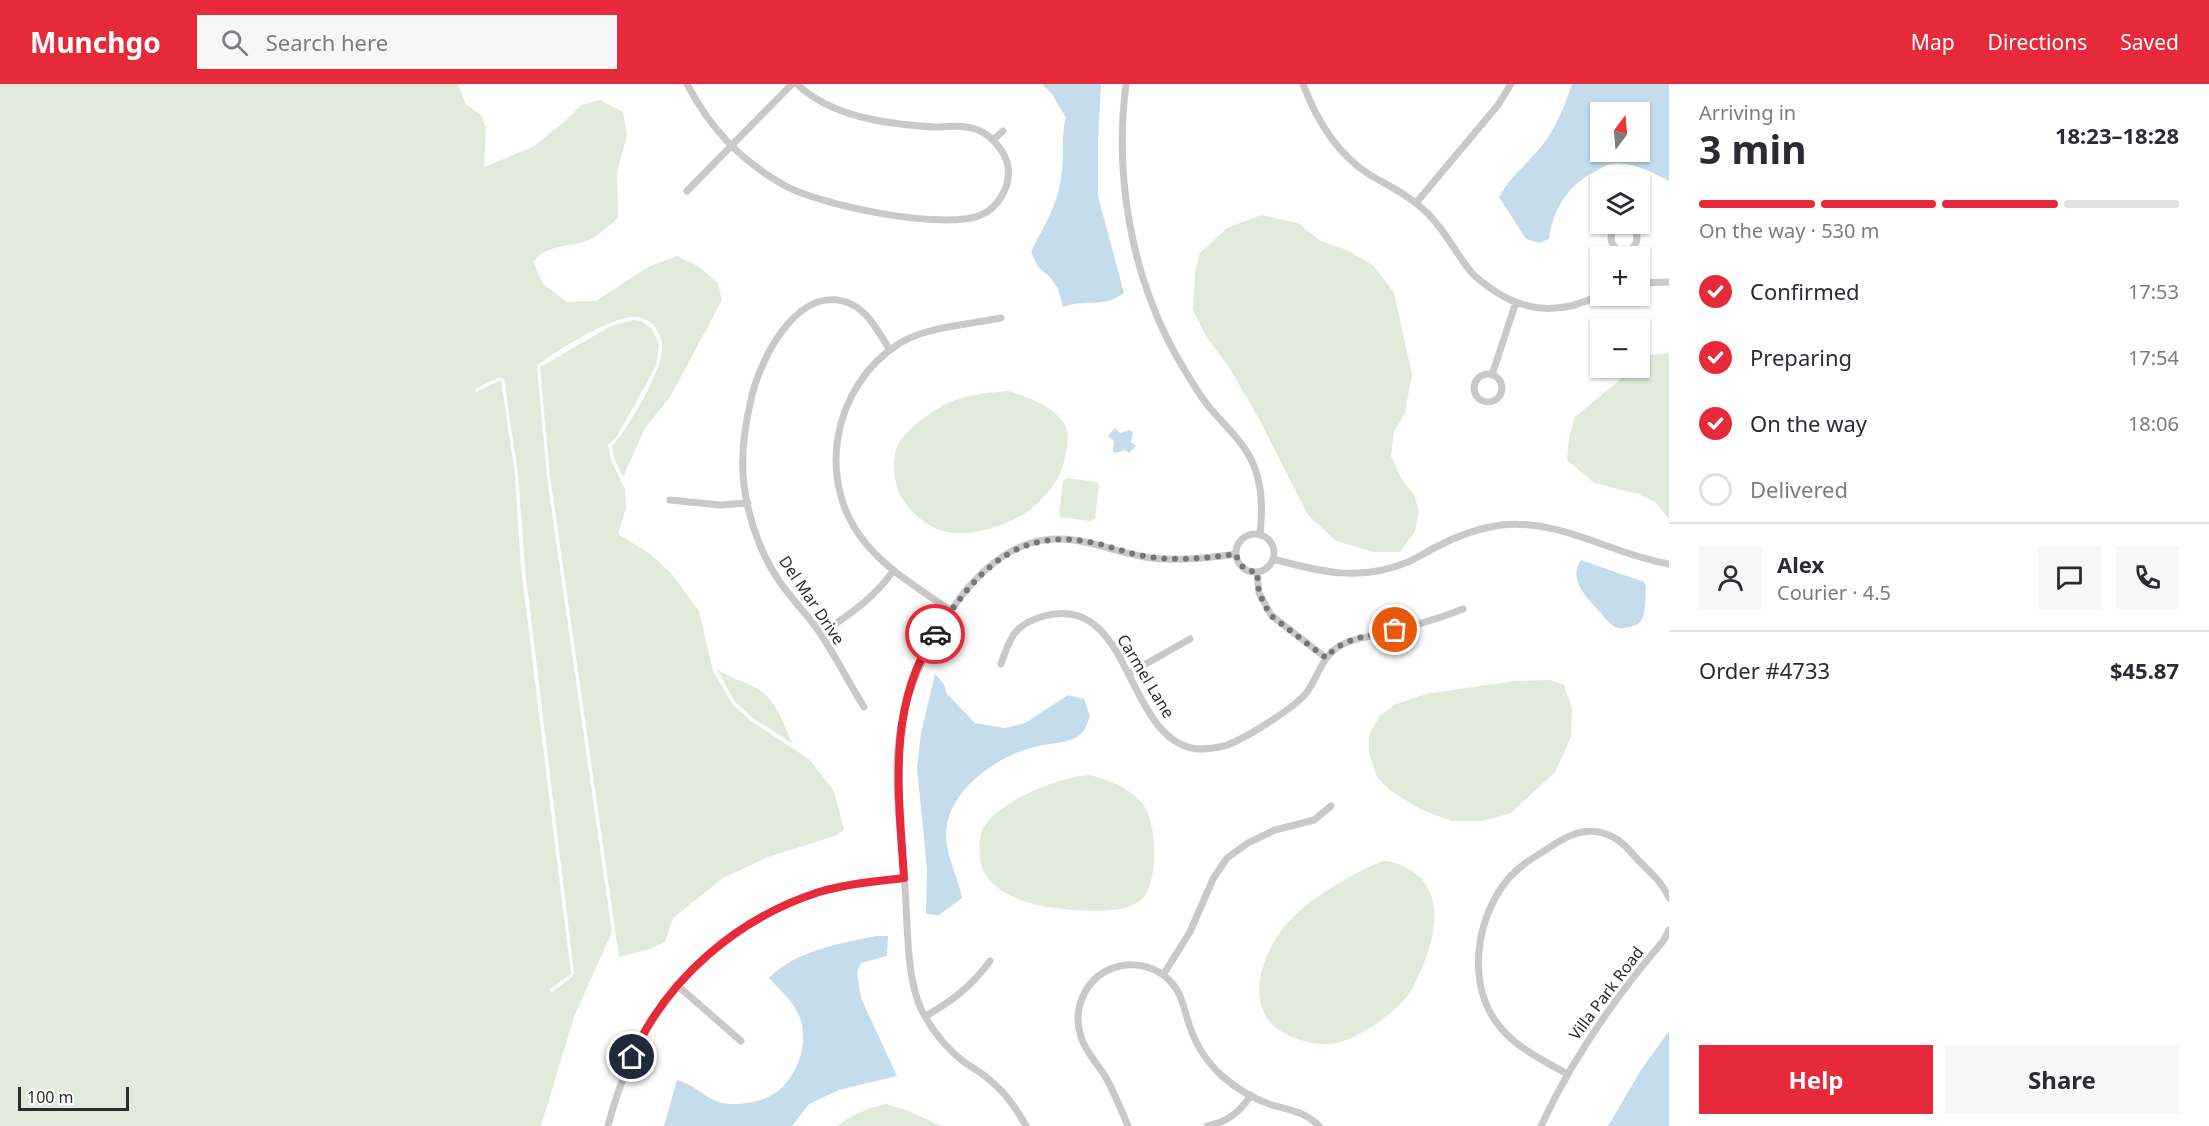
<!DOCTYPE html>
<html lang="en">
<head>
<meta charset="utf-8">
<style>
	:root { --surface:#fff; --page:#f7f7f7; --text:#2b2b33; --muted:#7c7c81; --line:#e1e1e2; --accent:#e72a39 }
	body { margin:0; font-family:"Noto Sans",sans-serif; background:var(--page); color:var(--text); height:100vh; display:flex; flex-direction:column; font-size:22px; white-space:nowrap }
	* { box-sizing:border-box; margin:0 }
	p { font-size:20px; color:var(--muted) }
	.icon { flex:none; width:33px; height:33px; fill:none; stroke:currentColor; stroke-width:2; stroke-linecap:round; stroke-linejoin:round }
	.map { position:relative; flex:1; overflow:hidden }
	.panel { display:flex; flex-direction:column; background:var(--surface); width:540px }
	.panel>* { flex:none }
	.needle { width:39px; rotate:16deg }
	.fabs { position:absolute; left:1590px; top:18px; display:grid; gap:12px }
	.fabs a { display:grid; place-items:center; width:60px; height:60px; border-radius:0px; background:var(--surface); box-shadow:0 2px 4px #0004; font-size:30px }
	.scale { position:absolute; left:18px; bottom:15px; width:111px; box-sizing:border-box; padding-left:6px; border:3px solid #2c2c2c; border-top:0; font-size:16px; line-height:21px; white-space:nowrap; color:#2c2c2c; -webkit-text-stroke:4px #fff; paint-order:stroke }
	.pin { position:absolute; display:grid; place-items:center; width:51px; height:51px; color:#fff; margin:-26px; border:3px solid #fff; border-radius:50%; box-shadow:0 2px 6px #0007 }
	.courier { position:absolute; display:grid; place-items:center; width:60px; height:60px; margin:-30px; border:4px solid #e72a39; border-radius:50%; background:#fff; color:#222; box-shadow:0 2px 8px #0007 }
	.head em { font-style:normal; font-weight:700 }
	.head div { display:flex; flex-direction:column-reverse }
	.head { display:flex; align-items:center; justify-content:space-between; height:102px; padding:0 30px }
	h1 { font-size:39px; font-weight:700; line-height:45px }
	.bar { display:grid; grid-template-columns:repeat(4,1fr); gap:9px 6px; align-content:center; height:72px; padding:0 30px }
	.bar i { height:8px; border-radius:4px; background:var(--line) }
	.bar .active { background:var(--accent) }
	.bar p { grid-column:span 4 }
	.line { display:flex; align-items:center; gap:15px; padding:0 30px; border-top:2px solid var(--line) }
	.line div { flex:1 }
	.round { display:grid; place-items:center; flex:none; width:63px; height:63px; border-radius:0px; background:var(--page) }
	ol { padding:0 30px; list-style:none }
	li { display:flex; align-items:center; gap:18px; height:66px }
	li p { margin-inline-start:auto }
	li .icon { padding:6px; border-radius:50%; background:var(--accent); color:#fff; stroke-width:4 }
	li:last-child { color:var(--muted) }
	li i { width:33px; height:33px; border:3px solid var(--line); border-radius:50% }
	.action { display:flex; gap:12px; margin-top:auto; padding:12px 30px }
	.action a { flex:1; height:69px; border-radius:0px; background:var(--accent); color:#fff; font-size:24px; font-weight:700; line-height:69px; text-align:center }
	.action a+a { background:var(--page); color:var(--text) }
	header { display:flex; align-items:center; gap:36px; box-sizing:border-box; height:84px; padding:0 30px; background:var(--accent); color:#fff }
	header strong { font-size:28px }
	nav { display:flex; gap:33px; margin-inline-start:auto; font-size:21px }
	.search { width:420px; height:54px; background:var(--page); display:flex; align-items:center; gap:15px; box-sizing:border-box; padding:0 21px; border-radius:0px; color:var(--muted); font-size:22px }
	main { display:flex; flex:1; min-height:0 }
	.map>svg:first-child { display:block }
	.green { fill:#e2ead9; fill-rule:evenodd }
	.water { fill:#c4dceb; fill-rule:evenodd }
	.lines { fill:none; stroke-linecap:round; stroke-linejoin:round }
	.street { stroke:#c9c9c9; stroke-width:7 }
	.done { stroke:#767676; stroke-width:6; stroke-dasharray:0 10.8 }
	.route { stroke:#e72a39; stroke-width:8 }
	.labels { text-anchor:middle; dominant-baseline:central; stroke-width:6; stroke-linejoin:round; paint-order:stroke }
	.street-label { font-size:16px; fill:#2c2c2c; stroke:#fff }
</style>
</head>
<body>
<header>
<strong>Munchgo</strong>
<div class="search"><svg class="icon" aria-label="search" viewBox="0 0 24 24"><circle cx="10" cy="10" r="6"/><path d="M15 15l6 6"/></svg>Search here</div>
<nav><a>Map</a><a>Directions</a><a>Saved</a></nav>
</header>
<main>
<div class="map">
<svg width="1669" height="1042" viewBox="0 0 1669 1042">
	<rect width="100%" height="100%" fill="#fff"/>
	<path class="green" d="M 0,0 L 458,0 L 466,20 L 480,30 L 486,43 L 484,83 L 533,63 L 565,37 L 581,21 L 600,16 L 623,28 L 627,51 L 617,88 L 618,134 C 610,141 600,150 591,155 C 571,165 551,157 533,178 L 543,200 L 567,218 L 596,217 L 648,183 L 677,172 L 698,182 L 718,199 L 722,216 L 670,313 L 645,344 L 623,393 L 614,374 L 612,362 C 628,344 665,284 662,260 C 662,256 659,251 657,247 C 654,239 644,233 635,233 C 612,232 555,267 537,282 L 547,393 L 612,848 L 574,933 L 541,1042 L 0,1042 ZM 500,293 L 504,295 L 518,390 L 525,484 L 574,889 L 572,893 L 551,909 L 550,905 L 571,890 L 521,484 L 515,391 L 501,296 L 476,308 L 475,305 Z
		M 1261,131 L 1298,139 L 1319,156 L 1347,166 L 1374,182 L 1394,209 L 1412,290 L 1405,329 L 1394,348 L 1391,372 L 1402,395 L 1414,411 L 1419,427 L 1415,447 L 1400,468 L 1374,468 L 1336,457 L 1308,431 L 1259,335 L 1230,285 L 1206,252 L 1193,226 L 1195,189 L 1200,169 L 1227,144 Z
		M 633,236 L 641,237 L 652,245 L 659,260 L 656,282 L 617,352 L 608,361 L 611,376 L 625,405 L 626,424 L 618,450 L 649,469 L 671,489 L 699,527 L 713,587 L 733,621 L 751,637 L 809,675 L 834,707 L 844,746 L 835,752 L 768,773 L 723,794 L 673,834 L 665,858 L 647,866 L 619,873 L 550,392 L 540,283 L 611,242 Z
		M 1669,269 L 1669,435 L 1655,418 L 1638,410 L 1594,399 L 1567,376 L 1569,353 L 1575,333 L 1634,284 L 1640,284 L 1640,279 L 1649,271 Z
		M 1008,307 C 1028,313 1051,321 1063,338 C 1070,348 1068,358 1066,369 C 1064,380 1059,394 1052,403 C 1046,410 1038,420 1030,426 C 1007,442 962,458 935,444 C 911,432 894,411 894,383 C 894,375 895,364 900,357 C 911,342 929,329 946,320 C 965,310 988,309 1008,307 Z
		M 1067,394 L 1097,398 L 1099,402 L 1095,434 L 1091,437 L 1060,433 L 1059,429 L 1063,397 Z
		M 716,584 C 730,595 744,597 758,605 C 777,616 784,642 793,660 L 753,634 L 735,618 Z
		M 1550,596 L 1564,601 L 1572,625 L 1571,653 L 1555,688 L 1511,729 L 1484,737 L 1451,737 L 1420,725 L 1391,707 L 1377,693 L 1369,670 L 1369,651 L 1379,633 L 1394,621 L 1425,610 L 1515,597 Z
		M 1090,691 C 1109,696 1128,703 1141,718 C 1158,736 1160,800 1140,817 C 1122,833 1056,826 1033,820 C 1024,818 1013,813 1004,808 C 991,800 980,788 980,772 C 979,762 979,749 985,741 C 1004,715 1059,693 1090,691 Z
		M 1383,777 C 1394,777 1403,781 1412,787 C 1446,810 1435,854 1421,886 C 1417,894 1414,903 1409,910 C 1394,930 1355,958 1330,960 C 1318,961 1306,958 1295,954 C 1241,936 1257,876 1285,842 C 1306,816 1352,789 1383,777 Z
		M 886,1020 L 909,1027 L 941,1042 L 837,1042 C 852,1031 867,1024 886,1020 Z"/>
	<path class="water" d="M 1042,0 L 1101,0 L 1098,57 L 1098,112 L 1124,209 C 1102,225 1086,214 1063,223 L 1058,205 L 1050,193 L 1038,183 L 1031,168 C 1043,143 1057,123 1061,94 C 1065,74 1060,54 1066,34 L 1052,10 Z
		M 1572,0 L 1669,0 L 1669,97 C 1652,88 1631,77 1611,80 C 1605,81 1599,86 1594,88 C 1567,102 1553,126 1549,155 L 1539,159 L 1526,155 L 1499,113 C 1510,92 1530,78 1544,59 C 1557,41 1565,21 1572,0 ZM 1640,28 L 1640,68 L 1600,68 L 1600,28 Z
		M 1115,344 L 1120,349 L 1129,346 L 1133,348 L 1131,358 L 1136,362 L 1129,369 L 1125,366 L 1115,369 L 1113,367 L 1114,357 L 1108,352 Z
		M 1581,476 L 1644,498 L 1646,502 C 1645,511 1647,531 1640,538 C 1635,543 1624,545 1618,544 C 1610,541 1605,534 1600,528 C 1588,515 1567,495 1581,476 Z
		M 935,590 L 944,600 L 947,610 L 975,639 L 1005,644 L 1025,639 L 1068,611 L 1084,615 L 1090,632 C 1087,641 1084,650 1075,654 C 1062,660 1048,659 1035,663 C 998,671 949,706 946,747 C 945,769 958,793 962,814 L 939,831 L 926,830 L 927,785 L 917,684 L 921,649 Z
		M 876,852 L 888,852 L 887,872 L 861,879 L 857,889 L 861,914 L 897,992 L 839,1006 L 809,1020 L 792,1042 L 664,1042 L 677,996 C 697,1001 709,1020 731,1020 C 744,1020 760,1018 772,1011 C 796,997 810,960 800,934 C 795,919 780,906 769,894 C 794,867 842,859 876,852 Z
		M 1669,947 L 1669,1042 L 1608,1042 L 1641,986 Z"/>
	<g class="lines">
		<path class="street" d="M 687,0 C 710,44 739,75 782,100 C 817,121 943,147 981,131 C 998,124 1011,102 1008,83 C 1006,68 991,51 978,46 C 964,40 947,43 933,43 C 887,40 831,33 797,0
			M 1126,0 C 1114,92 1131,191 1177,273 C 1185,287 1194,302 1203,315 C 1220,339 1248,359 1256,388 C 1263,409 1262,430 1260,451
			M 1303,0 C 1316,35 1337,70 1370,91 C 1389,102 1408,111 1424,126 C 1443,143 1455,168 1471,188 C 1478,196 1487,202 1496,208 C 1531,230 1564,229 1600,211
			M 993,56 L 1003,47
			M 687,107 L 792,0
			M 1416,119 L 1498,21 L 1511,0
			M1611 154a13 13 0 1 1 26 0a13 13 0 1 1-26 0Z
			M 1640,199 L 1669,198
			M1474 304a14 14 0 1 1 28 0a14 14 0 1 1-28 0Z
			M 1492,291 L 1516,218
			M 670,416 L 720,421 L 748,419
			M1236 469a19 19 0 1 1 38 0a19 19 0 1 1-38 0Z
			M 1273,475 C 1321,488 1360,498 1408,478 C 1417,474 1426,468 1436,463 C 1455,453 1479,444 1501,441 C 1563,435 1610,470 1669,480
			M 1257,488 L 1259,509 L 1271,531 L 1326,574
			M 951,527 C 923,507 890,488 868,462 C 814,401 831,302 900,259 C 926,243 971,240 1001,234
			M 821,550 C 852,528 871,517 894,486
			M 1001,580 C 1010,553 1015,540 1044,532 C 1133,508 1124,656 1197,665 C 1205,665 1216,664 1224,662 C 1242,657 1296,623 1307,608 C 1319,591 1322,572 1341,561 C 1353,554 1368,553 1381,550 C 1409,543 1436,536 1463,525
			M 1128,590 L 1190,555
			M 864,623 C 849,599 836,573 820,549 C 811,535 799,523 789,510 C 764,480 749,440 744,401 C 740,371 745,340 752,311 C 762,271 801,195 853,221 C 870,230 880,251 890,266
			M 1163,891 L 1190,848 L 1213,795 L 1227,774 L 1248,759 L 1275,746 L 1314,736 L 1331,722
			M 678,902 L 741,957
			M 926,932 C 953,916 971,903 990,877
			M 1567,990 C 1543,976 1518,965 1500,943 C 1466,902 1475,835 1508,795 C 1519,782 1533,774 1547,765 C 1568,751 1586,741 1611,752 C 1622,757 1630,767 1638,776 C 1650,788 1662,798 1669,814
			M 608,1042 C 636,931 708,844 819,808 C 847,799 876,797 905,794
			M 1026,1042 C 1016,1023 1003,1006 986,993 C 979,987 971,983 964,978 C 946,964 931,945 921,925 C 906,891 908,841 905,804 C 902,758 894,709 898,663 C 903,610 925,565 955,521 C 972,496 1000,468 1031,459 C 1073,446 1109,468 1151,474 C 1180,477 1207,474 1236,470
			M 1128,1042 C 1121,1025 1114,1008 1105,992 C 1097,979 1085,967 1081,953 C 1071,922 1088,889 1120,882 C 1138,878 1158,884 1170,897 C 1183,910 1184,927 1190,943 C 1196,961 1208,979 1222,992 C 1236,1004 1252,1014 1269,1020 C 1288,1026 1305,1027 1319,1042
			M 1207,1042 C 1228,1038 1240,1028 1251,1011
			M 1541,1042 C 1573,973 1615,913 1664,856 L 1669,846"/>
	</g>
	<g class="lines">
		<path class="done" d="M 935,550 C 972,495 1009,446 1083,457 C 1106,460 1127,470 1150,473 C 1180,477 1207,474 1236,470 C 1239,482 1245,487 1257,488 L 1259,509 L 1270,531 L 1326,574 C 1342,553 1371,552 1395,546"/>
		<path class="route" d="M 632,973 C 666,895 738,834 819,808 C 847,800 876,797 904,794 C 899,711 886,624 935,550"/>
	</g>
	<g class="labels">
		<g class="street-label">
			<text transform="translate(812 516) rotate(56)">Del Mar Drive</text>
			<text transform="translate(1146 592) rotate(59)">Carmel Lane</text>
			<text transform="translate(1606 909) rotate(-53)">Villa Park Road</text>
		</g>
	</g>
</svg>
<div class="fabs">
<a><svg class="needle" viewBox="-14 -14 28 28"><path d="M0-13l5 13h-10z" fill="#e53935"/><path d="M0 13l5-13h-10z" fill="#7c7c81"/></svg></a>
<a><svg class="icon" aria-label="layers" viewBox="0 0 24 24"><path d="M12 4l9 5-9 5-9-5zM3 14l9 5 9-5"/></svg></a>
<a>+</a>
<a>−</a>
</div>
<div class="scale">100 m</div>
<div class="pin" style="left:1395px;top:546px;background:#ea580c"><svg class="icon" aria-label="bag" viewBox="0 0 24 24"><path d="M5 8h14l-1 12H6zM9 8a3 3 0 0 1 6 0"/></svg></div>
<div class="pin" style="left:632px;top:973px;background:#1f2937"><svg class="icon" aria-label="home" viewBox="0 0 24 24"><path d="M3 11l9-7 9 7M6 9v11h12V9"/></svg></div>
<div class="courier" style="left:935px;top:550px"><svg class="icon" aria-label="car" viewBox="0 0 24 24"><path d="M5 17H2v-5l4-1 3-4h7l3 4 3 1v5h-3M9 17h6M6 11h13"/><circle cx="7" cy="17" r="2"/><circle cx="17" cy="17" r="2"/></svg></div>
</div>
<section class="panel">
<div class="head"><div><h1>3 min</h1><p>Arriving in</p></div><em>18:23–18:28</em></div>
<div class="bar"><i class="active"></i><i class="active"></i><i class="active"></i><i></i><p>On the way · 530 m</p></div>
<ol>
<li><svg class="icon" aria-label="check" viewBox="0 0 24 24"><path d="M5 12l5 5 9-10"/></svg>Confirmed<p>17:53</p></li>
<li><svg class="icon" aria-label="check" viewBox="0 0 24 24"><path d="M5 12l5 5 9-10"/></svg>Preparing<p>17:54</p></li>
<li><svg class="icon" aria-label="check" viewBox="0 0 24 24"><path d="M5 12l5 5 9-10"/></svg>On the way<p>18:06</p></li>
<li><i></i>Delivered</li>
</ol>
<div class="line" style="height:108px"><a class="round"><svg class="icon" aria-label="person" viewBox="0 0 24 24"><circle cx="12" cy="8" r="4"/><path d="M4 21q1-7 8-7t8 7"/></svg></a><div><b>Alex</b><p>Courier · 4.5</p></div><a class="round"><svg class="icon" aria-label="chat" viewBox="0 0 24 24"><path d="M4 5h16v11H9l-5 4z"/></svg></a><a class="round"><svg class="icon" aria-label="phone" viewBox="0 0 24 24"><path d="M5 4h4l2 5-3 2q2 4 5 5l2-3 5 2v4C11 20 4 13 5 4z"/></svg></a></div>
<div class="line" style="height:78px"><div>Order #4733</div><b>$45.87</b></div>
<div class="action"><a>Help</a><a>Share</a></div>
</section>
</main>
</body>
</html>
